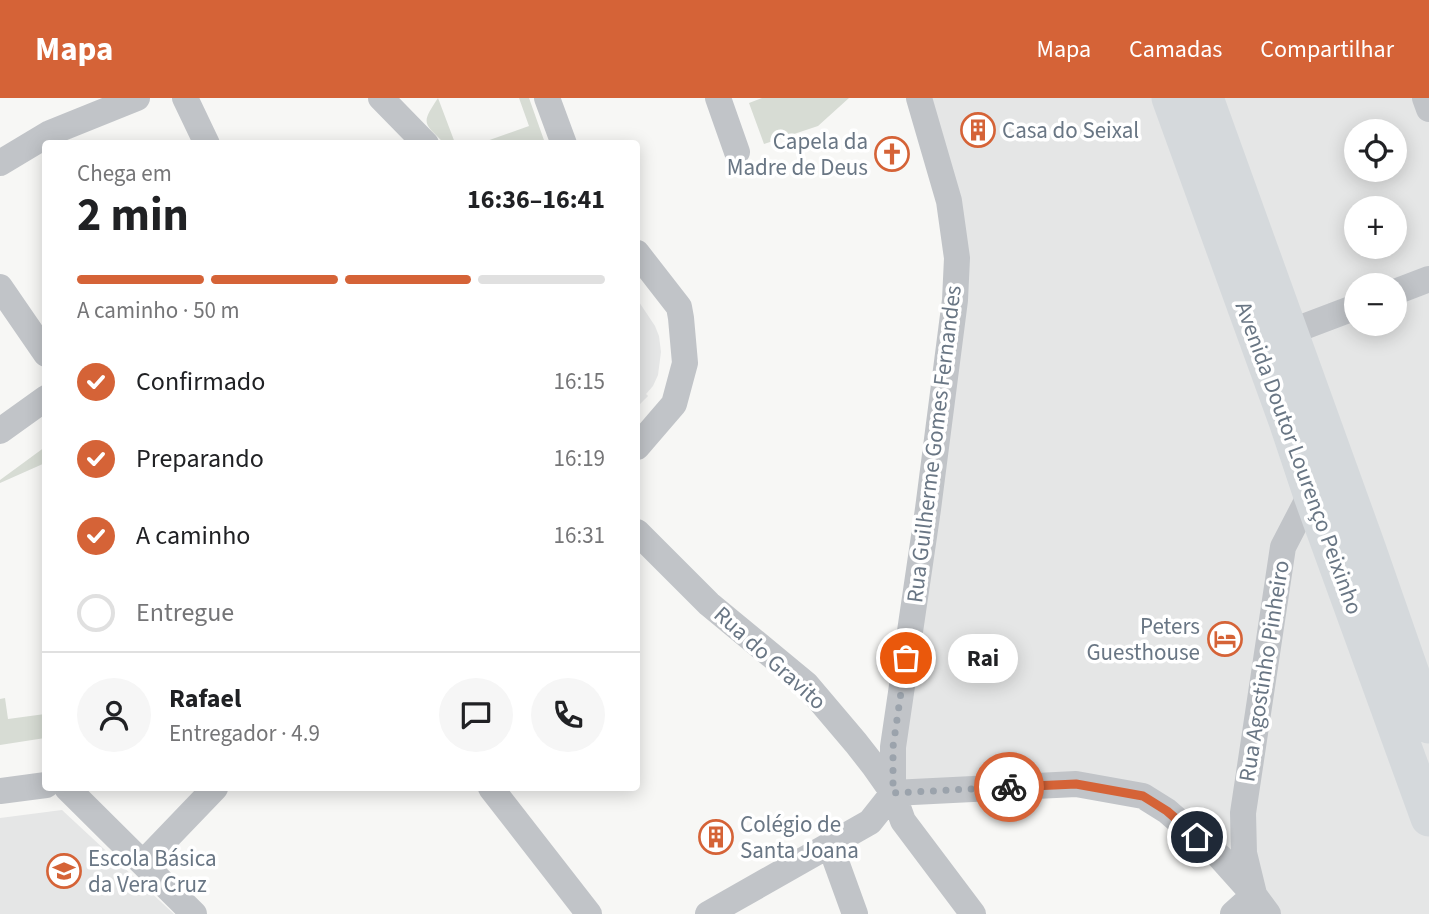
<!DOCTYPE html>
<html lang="pt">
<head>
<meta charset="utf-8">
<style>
	:root { --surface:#fff; --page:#f6f6f6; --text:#202124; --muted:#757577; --line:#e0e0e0; --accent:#d56337 }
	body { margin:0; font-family:"Source Sans 3",sans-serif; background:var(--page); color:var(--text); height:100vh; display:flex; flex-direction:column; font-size:26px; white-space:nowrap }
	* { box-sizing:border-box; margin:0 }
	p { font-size:23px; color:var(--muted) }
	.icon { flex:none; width:38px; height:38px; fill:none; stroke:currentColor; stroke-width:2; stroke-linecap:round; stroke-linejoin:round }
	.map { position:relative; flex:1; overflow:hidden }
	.side { position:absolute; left:42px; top:42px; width:598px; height:651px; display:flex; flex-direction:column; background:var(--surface); border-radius:7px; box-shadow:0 4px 18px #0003 }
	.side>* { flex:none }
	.tools { position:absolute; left:1344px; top:21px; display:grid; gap:14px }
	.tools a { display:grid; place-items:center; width:63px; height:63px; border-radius:50%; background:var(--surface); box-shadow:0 4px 18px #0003; font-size:35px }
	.pin { position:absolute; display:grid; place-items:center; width:60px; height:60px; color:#fff; margin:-30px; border:4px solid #fff; border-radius:50%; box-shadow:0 2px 7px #0007 }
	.courier { position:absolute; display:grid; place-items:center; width:70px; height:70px; margin:-35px; border:5px solid #d56337; border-radius:50%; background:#fff; color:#222; box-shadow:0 2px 9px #0007 }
	.bubble { position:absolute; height:49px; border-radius:24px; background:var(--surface); box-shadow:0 4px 18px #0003; font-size:23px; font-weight:700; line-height:49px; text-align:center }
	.headline em { font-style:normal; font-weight:700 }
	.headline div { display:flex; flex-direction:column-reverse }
	.headline { display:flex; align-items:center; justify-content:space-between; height:119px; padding:0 35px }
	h1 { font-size:46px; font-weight:700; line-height:52px }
	.bar { display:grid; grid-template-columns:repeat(4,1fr); gap:10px 7px; align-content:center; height:84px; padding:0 35px }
	.bar i { height:9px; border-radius:5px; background:var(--line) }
	.bar .on { background:var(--accent) }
	.bar p { grid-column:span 4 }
	.line { display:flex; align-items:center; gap:18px; padding:0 35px; border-top:2px solid var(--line) }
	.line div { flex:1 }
	.round { display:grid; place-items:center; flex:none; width:74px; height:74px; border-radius:37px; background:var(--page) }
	ol { padding:0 35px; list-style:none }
	li { display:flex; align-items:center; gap:21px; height:77px }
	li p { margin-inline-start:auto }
	li .icon { padding:7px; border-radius:50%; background:var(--accent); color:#fff; stroke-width:4 }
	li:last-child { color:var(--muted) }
	li i { width:38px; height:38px; border:4px solid var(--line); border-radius:50% }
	header { display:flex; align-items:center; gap:42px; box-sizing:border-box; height:98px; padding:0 35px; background:var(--accent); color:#fff }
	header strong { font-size:33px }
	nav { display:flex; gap:38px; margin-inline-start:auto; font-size:24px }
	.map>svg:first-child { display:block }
	.built { fill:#e5e6e6; fill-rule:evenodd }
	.green { fill:#d7dcd4 }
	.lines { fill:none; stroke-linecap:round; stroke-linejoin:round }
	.street { stroke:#c1c4c8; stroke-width:26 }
	.secondary { stroke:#d5d9dc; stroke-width:37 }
	.done { stroke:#9ba3ac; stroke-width:7; stroke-dasharray:0 12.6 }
	.route { stroke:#d56337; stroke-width:9 }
	.labels { text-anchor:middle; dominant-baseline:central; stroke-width:7; stroke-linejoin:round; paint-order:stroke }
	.poi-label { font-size:23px; fill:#697684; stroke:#fff; text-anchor:start }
	.street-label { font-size:23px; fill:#697684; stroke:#fff }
</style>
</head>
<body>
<header>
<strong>Mapa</strong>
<nav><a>Mapa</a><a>Camadas</a><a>Compartilhar</a></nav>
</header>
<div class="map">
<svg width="1429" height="816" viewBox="0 0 1429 816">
	<rect width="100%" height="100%" fill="#f7f7f5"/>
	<path class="built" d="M 919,0 L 1429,0 L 1429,816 L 1268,816 L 1142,698 L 893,695 L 955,202 ZM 1356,33 L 1395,33 L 1395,72 L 1356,72 ZM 1356,110 L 1395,110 L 1395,149 L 1356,149 ZM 1356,187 L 1395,187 L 1395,226 L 1356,226 Z
		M 637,201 L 655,228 L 659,238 L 661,254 L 658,277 L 653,288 L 646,296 L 648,298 L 637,309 Z
		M 62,712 L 174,816 L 0,816 L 0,720 Z"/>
	<path class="green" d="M 438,0 L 455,45 L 444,45 C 423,24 421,26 438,0 Z
		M 519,0 L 529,0 L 545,45 L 481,45 L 529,28 Z
		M 762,0 L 849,0 L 818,28 L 764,46 L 749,5 Z
		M 45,349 L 45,365 L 0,385 L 0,382 Z
		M 5,600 L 8,621 L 45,616 L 45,640 L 0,647 L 0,601 Z"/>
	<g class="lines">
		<path class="street" d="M 185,0 L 207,46
			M 381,0 L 426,46
			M 547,0 L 564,46
			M 718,0 L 737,54
			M 1425,0 L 1429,11
			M 0,65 L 50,35 L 137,0
			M 637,155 L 679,209 L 681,220 L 685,265 L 674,306 L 637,349
			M 0,189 L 46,256
			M 1395,194 L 1429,181
			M 1290,234 L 1356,209
			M 0,333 L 46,300
			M 637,434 L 709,506 L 806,586 L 856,645 L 874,668 L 893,695 L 903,723 L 973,816
			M 67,690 L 194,816
			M 491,690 L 589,816
			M 0,693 L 46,687
			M 893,695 L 893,649 L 928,411 L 955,202 L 957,160 L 949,103 L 919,0
			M 893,695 L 1076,686 L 1143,698 L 1167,713 L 1220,759 L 1254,797 L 1268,816
			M 830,747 L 855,816
			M 143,765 L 215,690
			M 1254,796 L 1244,755 L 1243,715 L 1283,449 L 1311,395
			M 708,816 L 870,724 L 893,695
			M 1233,816 L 1254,797"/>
		<path class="secondary" d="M 1170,0 L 1287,323 L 1311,395 L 1429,720
			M 1205,0 L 1367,449 L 1429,627"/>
	</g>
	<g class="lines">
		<path class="done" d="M 906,560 L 893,649 L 893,695 L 1009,689"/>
		<path class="route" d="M 1009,689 L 1076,686 L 1143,698 L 1167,713 L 1197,739"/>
	</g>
	<defs>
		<g id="building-ring" transform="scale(1.75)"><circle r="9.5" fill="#fff" stroke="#d56337" stroke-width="1.5"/><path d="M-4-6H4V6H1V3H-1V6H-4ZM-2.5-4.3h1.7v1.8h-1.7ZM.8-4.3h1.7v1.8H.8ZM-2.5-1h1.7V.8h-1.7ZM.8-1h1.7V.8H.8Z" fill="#d56337"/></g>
		<g id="church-ring" transform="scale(1.75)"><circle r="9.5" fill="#fff" stroke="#d56337" stroke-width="1.5"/><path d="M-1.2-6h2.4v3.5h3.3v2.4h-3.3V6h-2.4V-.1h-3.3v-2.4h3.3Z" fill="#d56337"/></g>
		<g id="hotel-ring" transform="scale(1.75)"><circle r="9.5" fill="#fff" stroke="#d56337" stroke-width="1.5"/><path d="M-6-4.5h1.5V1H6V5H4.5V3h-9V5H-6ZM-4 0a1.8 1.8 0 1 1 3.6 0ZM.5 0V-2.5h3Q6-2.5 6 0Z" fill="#d56337"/></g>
		<g id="school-ring" transform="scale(1.75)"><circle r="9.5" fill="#fff" stroke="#d56337" stroke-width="1.5"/><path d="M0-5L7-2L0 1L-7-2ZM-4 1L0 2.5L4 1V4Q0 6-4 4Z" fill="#d56337"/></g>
	</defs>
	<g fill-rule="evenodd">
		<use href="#building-ring" x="978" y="32"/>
		<use href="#church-ring" x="892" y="56"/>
		<use href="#hotel-ring" x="1225" y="541"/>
		<use href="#building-ring" x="716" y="739"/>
		<use href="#school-ring" x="64" y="773"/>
	</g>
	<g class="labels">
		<g class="poi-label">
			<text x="1002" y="32">Casa do Seixal</text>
			<text x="868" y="43" text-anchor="end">Capela da<tspan x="868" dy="26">Madre de Deus</tspan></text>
			<text x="1200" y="528" text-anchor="end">Peters<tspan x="1200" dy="26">Guesthouse</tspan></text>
			<text x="740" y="726">Colégio de<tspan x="740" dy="26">Santa Joana</tspan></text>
			<text x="88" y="760">Escola Básica<tspan x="88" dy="26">da Vera Cruz</tspan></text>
		</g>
		<g class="street-label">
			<text transform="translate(934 346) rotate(-83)">Rua Guilherme Gomes Fernandes</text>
			<text transform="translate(1299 360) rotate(70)">Avenida Doutor Lourenço Peixinho</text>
			<text transform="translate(770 560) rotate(42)">Rua do Gravito</text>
			<text transform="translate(1264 573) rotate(-81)">Rua Agostinho Pinheiro</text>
		</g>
	</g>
</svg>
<div class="tools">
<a><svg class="icon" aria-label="locate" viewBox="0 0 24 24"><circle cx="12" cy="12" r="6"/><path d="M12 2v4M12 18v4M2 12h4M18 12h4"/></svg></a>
<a>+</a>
<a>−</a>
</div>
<div class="pin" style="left:906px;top:560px;background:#ea580c"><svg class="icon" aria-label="bag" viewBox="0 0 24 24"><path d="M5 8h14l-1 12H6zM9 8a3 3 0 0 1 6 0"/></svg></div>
<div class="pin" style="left:1197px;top:739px;background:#1f2937"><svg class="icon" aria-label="home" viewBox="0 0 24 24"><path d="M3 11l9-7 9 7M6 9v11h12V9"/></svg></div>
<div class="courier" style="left:1009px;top:689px"><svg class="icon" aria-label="bike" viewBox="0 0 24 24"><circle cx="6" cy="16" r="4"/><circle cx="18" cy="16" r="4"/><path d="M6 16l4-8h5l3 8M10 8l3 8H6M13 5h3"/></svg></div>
<div class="bubble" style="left:948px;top:536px;width:70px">Rai</div>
<section class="side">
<div class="headline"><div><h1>2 min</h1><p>Chega em</p></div><em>16:36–16:41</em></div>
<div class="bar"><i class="on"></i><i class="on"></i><i class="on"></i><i></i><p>A caminho · 50 m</p></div>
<ol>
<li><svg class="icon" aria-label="check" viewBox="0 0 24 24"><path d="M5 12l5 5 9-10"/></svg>Confirmado<p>16:15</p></li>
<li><svg class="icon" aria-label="check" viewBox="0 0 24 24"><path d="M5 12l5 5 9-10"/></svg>Preparando<p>16:19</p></li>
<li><svg class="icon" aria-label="check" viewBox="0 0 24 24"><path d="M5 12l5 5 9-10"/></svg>A caminho<p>16:31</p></li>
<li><i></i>Entregue</li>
</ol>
<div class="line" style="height:126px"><a class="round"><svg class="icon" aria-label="person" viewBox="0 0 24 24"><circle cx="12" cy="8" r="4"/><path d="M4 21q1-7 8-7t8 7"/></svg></a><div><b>Rafael</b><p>Entregador · 4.9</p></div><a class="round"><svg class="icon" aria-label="chat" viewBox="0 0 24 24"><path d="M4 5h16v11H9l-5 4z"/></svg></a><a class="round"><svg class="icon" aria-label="phone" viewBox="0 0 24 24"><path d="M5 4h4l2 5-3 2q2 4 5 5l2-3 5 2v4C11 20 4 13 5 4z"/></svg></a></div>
</section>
</div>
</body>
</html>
